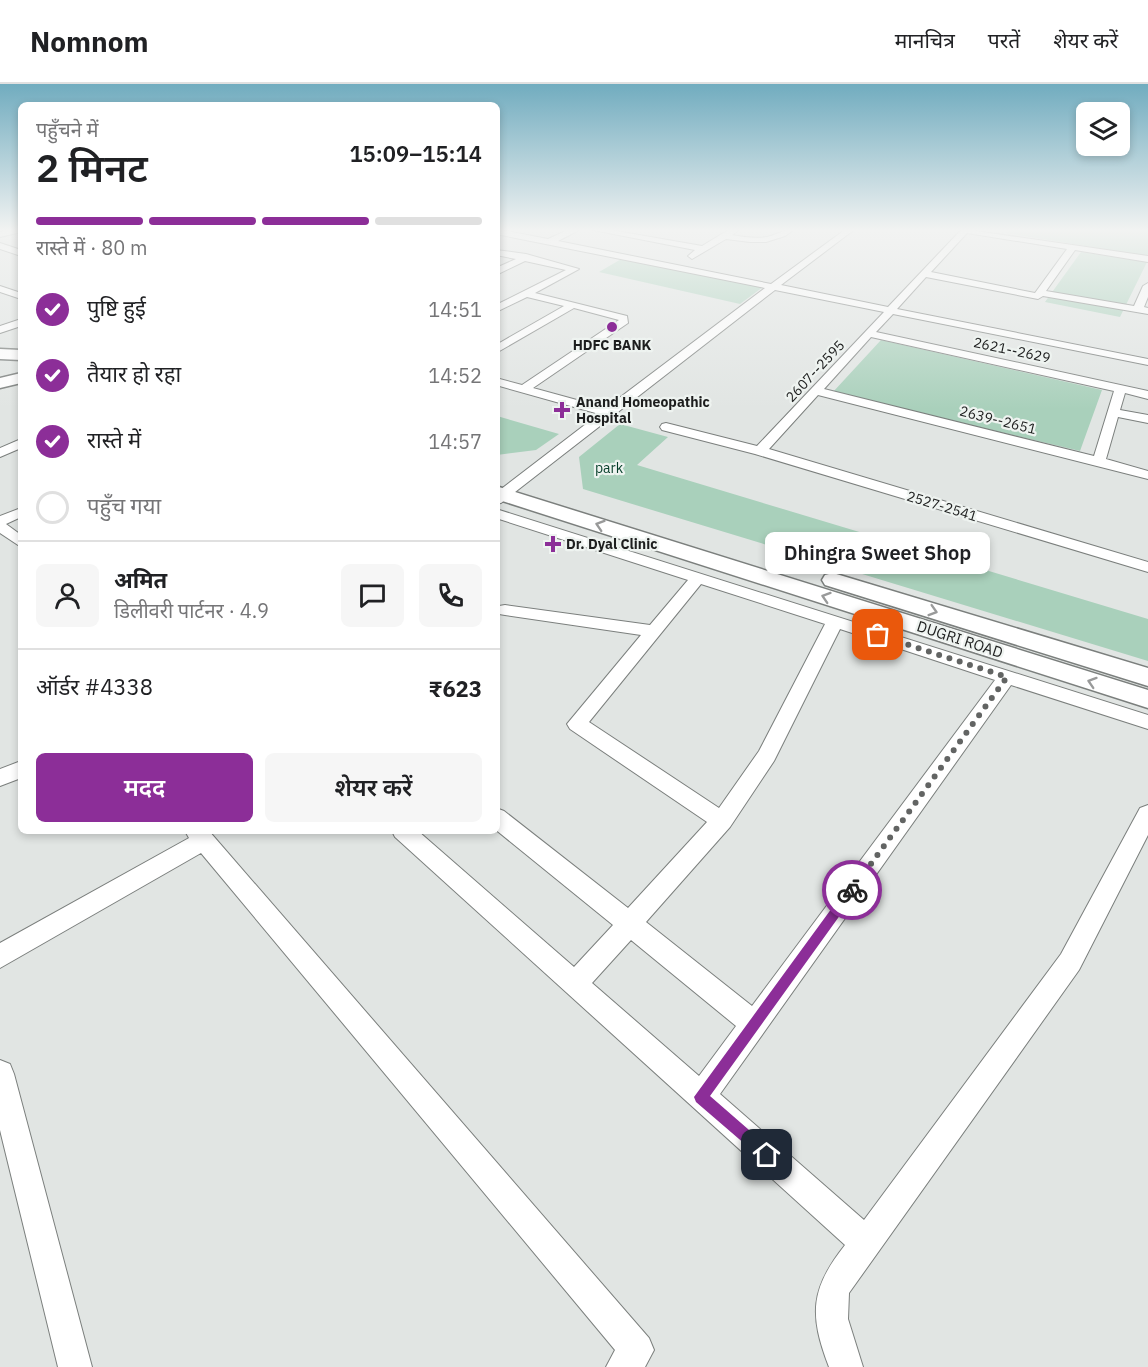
<!DOCTYPE html>
<html lang="hi">
<head>
<meta charset="utf-8">
<style>
	:root { --surface:#fff; --page:#f6f6f6; --text:#202124; --muted:#757577; --line:#e0e0e0; --accent:#8c2e98 }
	body { margin:0; font-family:"IBM Plex Sans","Noto Sans Devanagari",sans-serif; background:var(--page); color:var(--text); height:100vh; display:flex; flex-direction:column; font-size:22px; white-space:nowrap }
	* { box-sizing:border-box; margin:0 }
	p { font-size:20px; color:var(--muted) }
	.icon { flex:none; width:33px; height:33px; fill:none; stroke:currentColor; stroke-width:2; stroke-linecap:round; stroke-linejoin:round }
	.map { position:relative; flex:1; overflow:hidden }
	.side { position:absolute; left:18px; top:18px; width:482px; height:732px; display:flex; flex-direction:column; background:var(--surface); border-radius:9px; box-shadow:0 3px 9px #0003 }
	.side>* { flex:none }
	.controls { position:absolute; left:1076px; top:18px; display:grid; gap:12px }
	.controls a { display:grid; place-items:center; width:54px; height:54px; border-radius:9px; background:var(--surface); box-shadow:0 3px 9px #0003; font-size:30px }
	.pin { position:absolute; display:grid; place-items:center; width:51px; height:51px; color:#fff; margin:-26px; border-radius:12px; box-shadow:0 3px 9px #0006 }
	.courier { position:absolute; display:grid; place-items:center; width:60px; height:60px; margin:-30px; border:4px solid #8c2e98; border-radius:50%; background:#fff; color:#222; box-shadow:0 2px 8px #0007 }
	.bubble { position:absolute; height:42px; border-radius:9px; background:var(--surface); box-shadow:0 3px 9px #0003; font-size:20px; font-weight:600; line-height:42px; text-align:center }
	.overview em { font-style:normal; font-weight:600 }
	.overview div { display:flex; flex-direction:column-reverse }
	.overview { display:flex; align-items:center; justify-content:space-between; height:102px; padding:0 18px }
	h1 { font-size:39px; font-weight:600; line-height:45px }
	.bar { display:grid; grid-template-columns:repeat(4,1fr); gap:9px 6px; align-content:center; height:72px; padding:0 18px }
	.bar i { height:8px; border-radius:4px; background:var(--line) }
	.bar .active { background:var(--accent) }
	.bar p { grid-column:span 4 }
	.line { display:flex; align-items:center; gap:15px; padding:0 18px; border-top:2px solid var(--line) }
	.line div { flex:1 }
	.round { display:grid; place-items:center; flex:none; width:63px; height:63px; border-radius:9px; background:var(--page) }
	ol { padding:0 18px; list-style:none }
	li { display:flex; align-items:center; gap:18px; height:66px }
	li p { margin-inline-start:auto }
	li .icon { padding:6px; border-radius:50%; background:var(--accent); color:#fff; stroke-width:4 }
	li:last-child { color:var(--muted) }
	li i { width:33px; height:33px; border:3px solid var(--line); border-radius:50% }
	.cta { display:flex; gap:12px; margin-top:auto; padding:12px 18px }
	.cta a { flex:1; height:69px; border-radius:9px; background:var(--accent); color:#fff; font-size:24px; font-weight:600; line-height:69px; text-align:center }
	.cta a+a { background:var(--page); color:var(--text) }
	header { display:flex; align-items:center; gap:36px; box-sizing:border-box; height:84px; padding:0 30px; background:var(--surface); border-bottom:2px solid var(--line) }
	header strong { font-size:28px }
	nav { display:flex; gap:33px; margin-inline-start:auto; font-size:21px }
	.map>svg:first-child { display:block }
	.green { fill:#a9d0bb }
	.lines { fill:none; stroke-linecap:round; stroke-linejoin:round }
	.street-casing { stroke:#7b7f7d; stroke-width:2 }
	.secondary-casing { stroke:#7b7f7d; stroke-width:3 }
	.street { fill:#fff; fill-rule:evenodd }
	.secondary { fill:#fff; fill-rule:evenodd }
	.oneway { stroke:#999a9a }
	.route { fill:#8c2e98 }
	.done { stroke:#626463; stroke-width:6; stroke-dasharray:0 10.8 }
	.poi-dot { fill:#8c2e98; stroke:#eef3f0; stroke-width:2 }
	.labels { text-anchor:middle; dominant-baseline:central; stroke-width:4.5; stroke-linejoin:round; paint-order:stroke }
	.far-poi-label { font-size:14px; font-weight:bold; fill:#1d1e1e; stroke:#eef3f0; text-anchor:start }
	.far-street-label { font-size:14px; fill:#1d1e1e; stroke:#eef3f0 }
	.far-park-label { font-size:14px; fill:#043d28; stroke:#eef3f0 }
	.street-label { font-size:15px; fill:#1d1e1e; stroke:#eef3f0 }
</style>
</head>
<body>
<header>
<strong>Nomnom</strong>
<nav><a>मानचित्र</a><a>परतें</a><a>शेयर करें</a></nav>
</header>
<div class="map">
<svg width="1148" height="1283" viewBox="0 0 1148 1283">
	<rect width="100%" height="100%" fill="#e1e5e3"/>
	<path class="green" d="M 1010,145 L 1148,145 L 1148,170 L 1147,172 L 1006,149 Z
		M 1081,168 L 1147,178 L 1120,233 L 1045,218 Z
		M 623,174 L 763,203 L 740,220 L 599,188 Z
		M 881,256 L 1102,306 L 1080,367 L 833,308 Z
		M 496,332 L 497,332 L 559,350 L 536,366 L 497,371 Z
		M 620,340 L 668,353 L 637,381 L 1148,535 L 1148,577 L 583,405 L 579,373 Z"/>
	<g class="lines">
		<g class="street-casing">
			<path id="street" d="M 12,145 L 21,145 L 21,148 L 0,153 L 0,148 Z
				M 496,145 L 548,155 L 570,145 L 581,145 L 558,157 L 771,200 L 846,145 L 855,145 L 781,201 L 888,223 L 962,145 L 1148,172 L 1148,178 L 1075,166 L 1046,207 L 1134,222 L 1143,202 L 1148,199 L 1148,213 L 1144,223 L 1148,224 L 1148,230 L 1043,212 L 1038,215 L 926,193 L 897,225 L 1148,275 L 1148,281 L 893,230 L 876,248 L 1148,307 L 1148,315 L 1125,309 L 1120,326 L 1148,331 L 1148,339 L 1118,333 L 1106,375 L 1148,387 L 1148,395 L 818,311 L 769,365 L 1148,478 L 1148,488 L 755,370 L 662,346 L 660,343 L 662,340 L 666,339 L 757,362 L 884,228 L 775,206 L 501,419 L 496,420 L 496,409 L 599,330 L 496,301 L 496,294 L 522,301 L 619,236 L 574,224 L 496,269 L 496,261 L 564,222 L 527,213 L 496,228 L 496,221 L 566,186 L 525,177 L 496,191 L 496,184 L 516,175 L 496,171 L 496,166 L 526,170 L 579,185 L 535,209 L 627,232 L 628,239 L 533,304 L 606,324 L 765,204 L 496,150 ZM 967,149 L 1067,165 L 1035,209 L 931,188 ZM 871,253 L 1114,307 L 1094,372 L 824,305 Z
				M 588,145 L 605,145 L 702,162 L 730,145 L 740,145 L 732,151 C 743,153 755,155 767,153 C 777,151 784,145 795,145 L 785,152 L 766,158 L 750,158 L 726,155 L 692,175 L 688,172 L 695,166 Z
				M 0,159 L 21,166 L 21,172 L 0,165 Z
				M 0,202 L 21,209 L 21,215 L 0,208 Z
				M 21,235 L 21,242 L 0,249 L 0,242 Z
				M 21,355 L 21,364 L 0,373 L 0,364 Z
				M 21,424 L 21,433 L 6,440 L 21,451 L 21,463 L 0,449 L 0,432 Z
				M 496,425 L 1148,631 L 1148,645 L 1011,601 L 720,1010 L 864,1136 L 1061,870 L 1140,724 L 1148,721 L 1148,751 L 1079,886 L 849,1209 L 848,1235 L 863,1283 L 829,1283 C 809,1231 810,1205 845,1161 L 395,753 L 392,747 L 418,747 L 574,883 L 613,841 L 496,746 L 496,724 L 504,727 L 628,824 L 707,738 L 570,645 L 567,640 L 641,551 L 505,531 L 499,530 L 497,526 L 499,522 L 505,521 L 650,541 L 688,496 L 496,434 ZM 701,500 L 825,540 L 759,667 L 719,724 L 589,638 ZM 840,545 L 995,596 L 752,922 L 646,838 L 730,743 L 774,677 ZM 631,856 L 736,942 L 699,992 L 592,899 Z
				M 21,677 L 21,694 L 0,702 L 0,685 Z
				M 185,747 L 209,747 L 649,1254 L 654,1266 L 645,1283 L 606,1283 L 615,1266 L 201,769 L 0,884 L 0,859 L 189,754 Z
				M 0,976 L 10,980 L 14,990 L 92,1283 L 58,1283 L 0,1046 Z"/>
		</g>
		<g class="secondary-casing">
			<path id="secondary" d="M 0,265 L 21,266 L 21,276 L 0,275 Z
				M 21,289 L 21,299 L 0,304 L 0,294 Z
				M 496,402 L 1148,606 L 1148,624 L 496,415 Z
				M 833,489 L 1148,584 L 1148,602 L 825,501 L 822,496 L 825,491 Z"/>
		</g>
		<use href="#street" class="street"/>
		<use href="#secondary" class="secondary"/>
	</g>
	<defs><path id="oneway-chevron" d="M-2-3.5L2.5 0L-2 3.5" fill="none" stroke-width="1.6" stroke-linecap="round" stroke-linejoin="round" transform="scale(1.5)"/></defs>
	<g class="oneway">
		<use href="#oneway-chevron" transform="translate(600 441) rotate(-162)"/>
		<use href="#oneway-chevron" transform="translate(826 513) rotate(-162)"/>
		<use href="#oneway-chevron" transform="translate(933 527) rotate(17)"/>
		<use href="#oneway-chevron" transform="translate(1092 598) rotate(-162)"/>
	</g>
	<linearGradient id="sky" x2="0" y2="1"><stop stop-color="#71acbf"/><stop offset="0.45" stop-color="#f2f3f2"/><stop offset="1" stop-color="#f2f3f2" stop-opacity="0"/></linearGradient>
	<rect width="1148" height="325" fill="url(#sky)"/>
	<path class="route" d="M 852,801 L 858,806 L 856,809 L 710,1012 L 772,1066 L 774,1071 L 772,1077 L 767,1079 L 696,1018 L 694,1013 L 848,802 Z"/>
	<g class="lines">
		<path class="done" d="M 852,806 L 1007,593 L 878,551"/>
	</g>
	<g class="poi-dot">
		<circle cx="612" cy="243" r="6"/>
		<path d="M559 317h6v6h6v6h-6v6h-6v-6h-6v-6h6z"/>
		<path d="M550 451h6v6h6v6h-6v6h-6v-6h-6v-6h6z"/>
	</g>
	<g class="labels">
		<g class="far-poi-label">
			<text x="612" y="261" text-anchor="middle">HDFC BANK</text>
			<text x="576" y="318">Anand Homeopathic<tspan x="576" dy="16">Hospital</tspan></text>
			<text x="566" y="460">Dr. Dyal Clinic</text>
		</g>
		<g class="far-street-label">
			<text transform="translate(1012 266) rotate(12)">2621--2629</text>
			<text transform="translate(815 287) rotate(-47)">2607--2595</text>
			<text transform="translate(998 336) rotate(14)">2639--2651</text>
			<text transform="translate(942 422) rotate(17)">2527-2541</text>
		</g>
		<g class="far-park-label">
			<text x="609" y="384">park</text>
		</g>
		<g class="street-label">
			<text transform="translate(960 555) rotate(18)">DUGRI ROAD</text>
		</g>
	</g>
</svg>
<div class="controls">
<a><svg class="icon" aria-label="layers" viewBox="0 0 24 24"><path d="M12 4l9 5-9 5-9-5zM3 14l9 5 9-5"/></svg></a>
</div>
<div class="pin" style="left:878px;top:551px;background:#ea580c"><svg class="icon" aria-label="bag" viewBox="0 0 24 24"><path d="M5 8h14l-1 12H6zM9 8a3 3 0 0 1 6 0"/></svg></div>
<div class="pin" style="left:767px;top:1071px;background:#1f2937"><svg class="icon" aria-label="home" viewBox="0 0 24 24"><path d="M3 11l9-7 9 7M6 9v11h12V9"/></svg></div>
<div class="courier" style="left:852px;top:806px"><svg class="icon" aria-label="bike" viewBox="0 0 24 24"><circle cx="6" cy="16" r="4"/><circle cx="18" cy="16" r="4"/><path d="M6 16l4-8h5l3 8M10 8l3 8H6M13 5h3"/></svg></div>
<div class="bubble" style="left:765px;top:448px;width:225px">Dhingra Sweet Shop</div>
<section class="side">
<div class="overview"><div><h1>2 मिनट</h1><p>पहुँचने में</p></div><em>15:09–15:14</em></div>
<div class="bar"><i class="active"></i><i class="active"></i><i class="active"></i><i></i><p>रास्ते में · 80 m</p></div>
<ol>
<li><svg class="icon" aria-label="check" viewBox="0 0 24 24"><path d="M5 12l5 5 9-10"/></svg>पुष्टि हुई<p>14:51</p></li>
<li><svg class="icon" aria-label="check" viewBox="0 0 24 24"><path d="M5 12l5 5 9-10"/></svg>तैयार हो रहा<p>14:52</p></li>
<li><svg class="icon" aria-label="check" viewBox="0 0 24 24"><path d="M5 12l5 5 9-10"/></svg>रास्ते में<p>14:57</p></li>
<li><i></i>पहुँच गया</li>
</ol>
<div class="line" style="height:108px"><a class="round"><svg class="icon" aria-label="person" viewBox="0 0 24 24"><circle cx="12" cy="8" r="4"/><path d="M4 21q1-7 8-7t8 7"/></svg></a><div><b>अमित</b><p>डिलीवरी पार्टनर · 4.9</p></div><a class="round"><svg class="icon" aria-label="chat" viewBox="0 0 24 24"><path d="M4 5h16v11H9l-5 4z"/></svg></a><a class="round"><svg class="icon" aria-label="phone" viewBox="0 0 24 24"><path d="M5 4h4l2 5-3 2q2 4 5 5l2-3 5 2v4C11 20 4 13 5 4z"/></svg></a></div>
<div class="line" style="height:78px"><div>ऑर्डर #4338</div><b>₹623</b></div>
<div class="cta"><a>मदद</a><a>शेयर करें</a></div>
</section>
</div>
</body>
</html>
